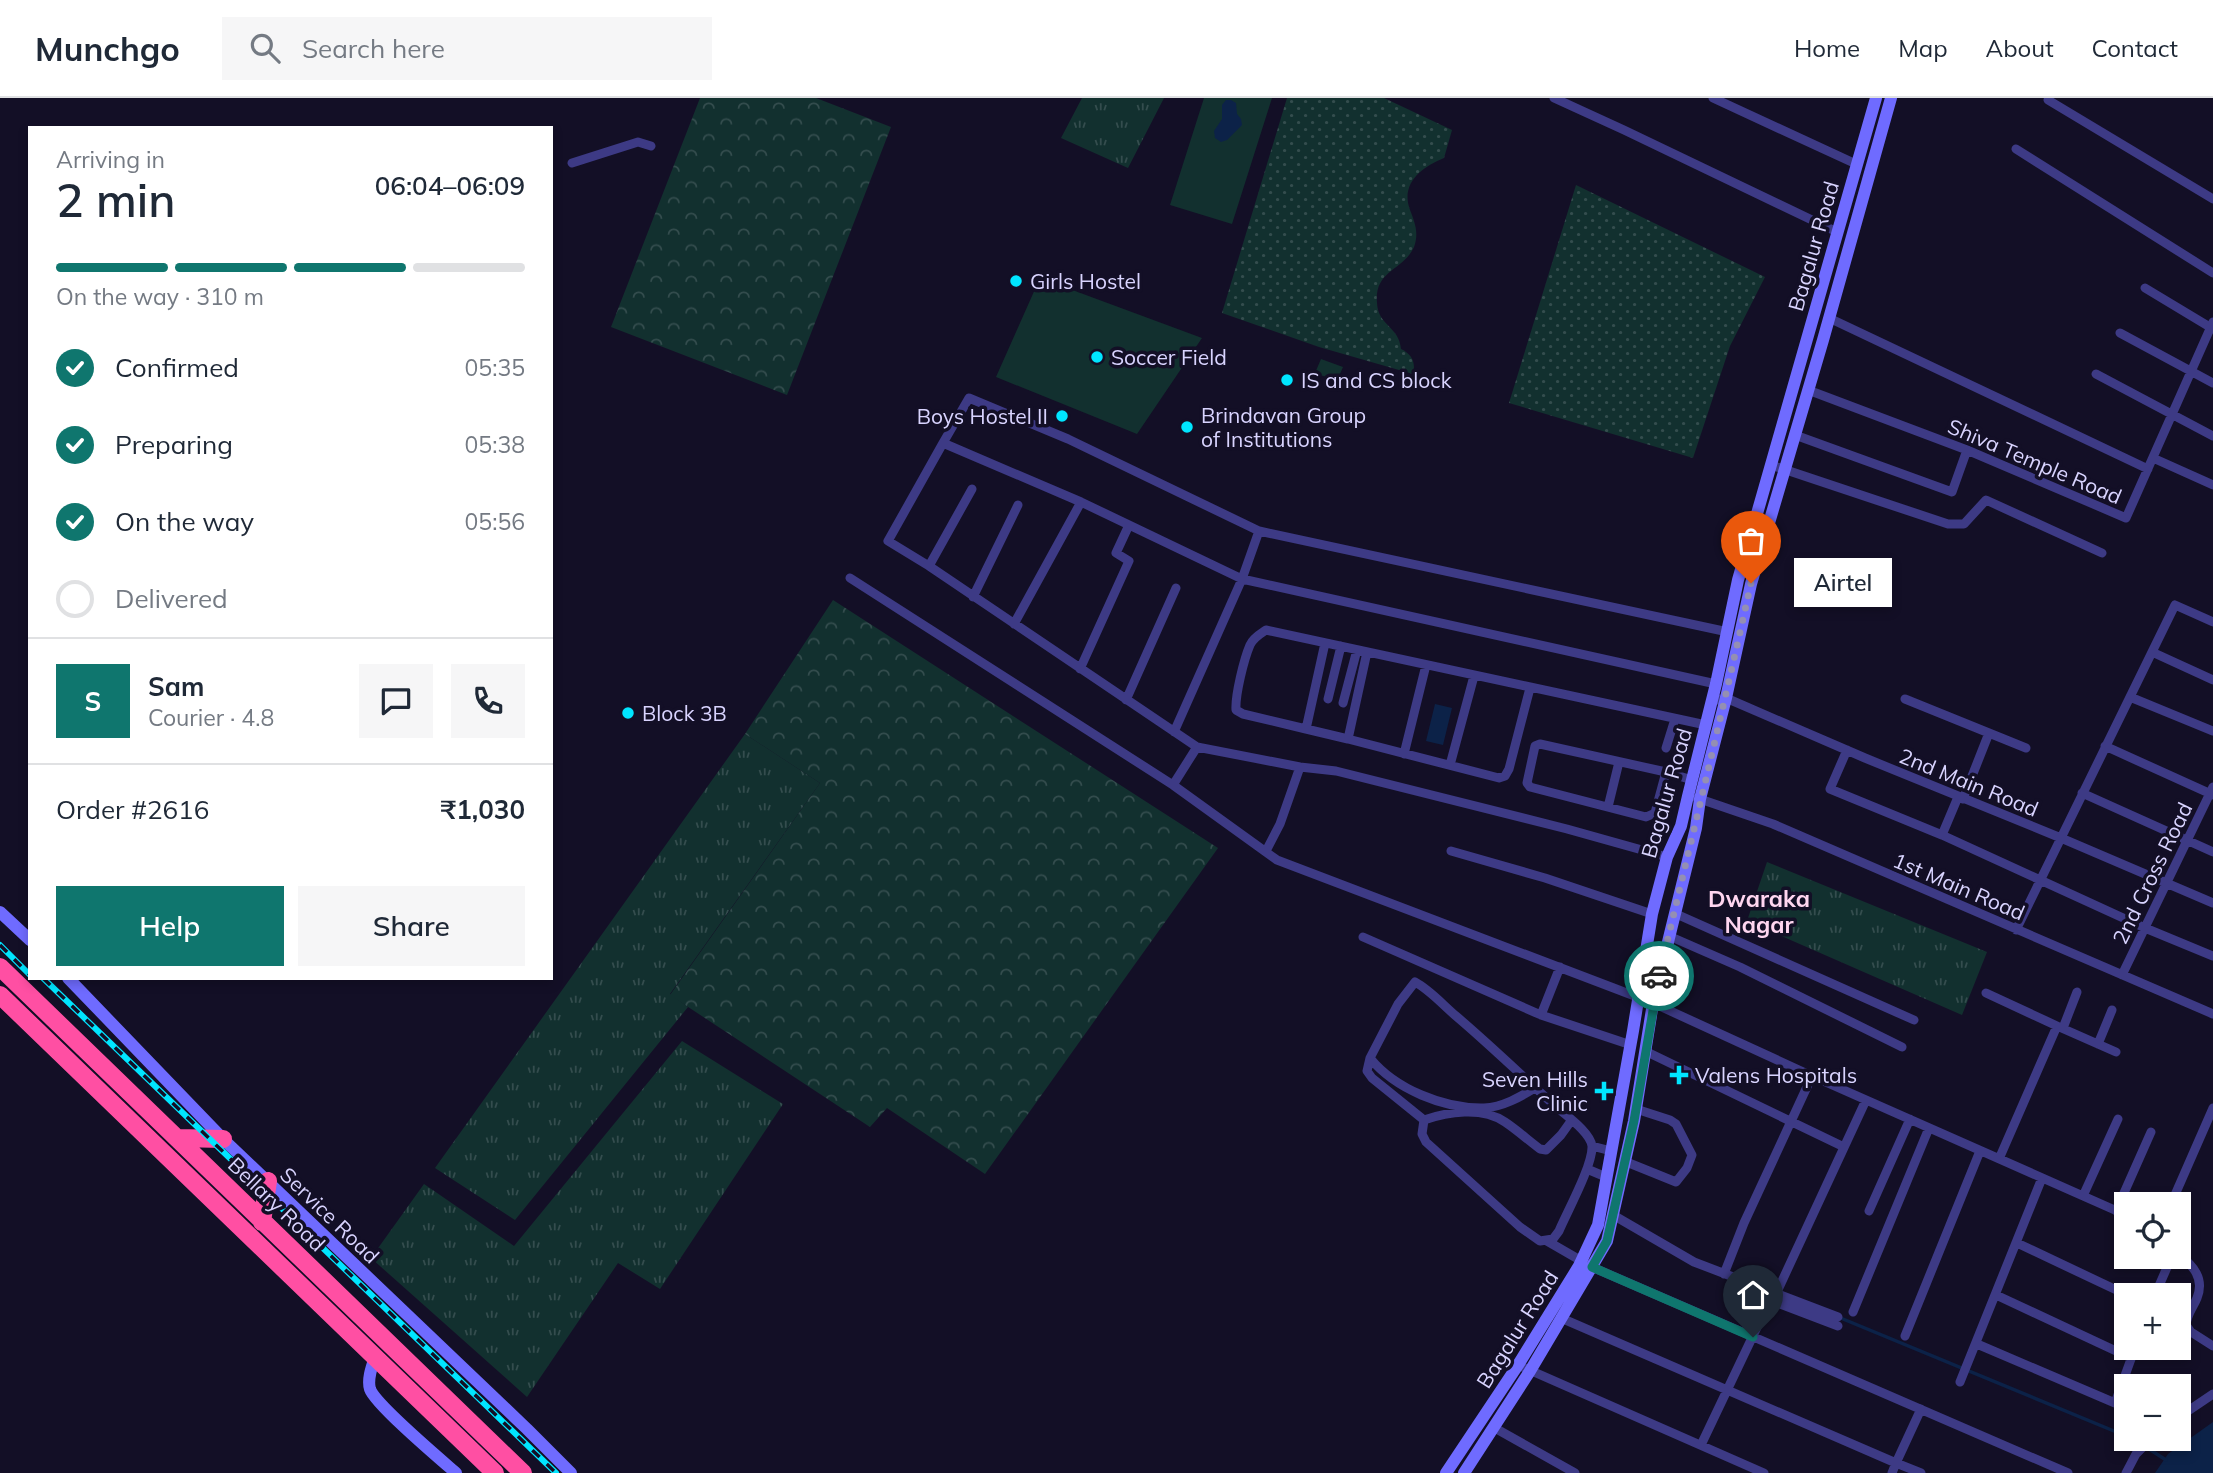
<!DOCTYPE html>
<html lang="en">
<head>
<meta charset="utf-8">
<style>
	:root { --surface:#fff; --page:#f6f6f7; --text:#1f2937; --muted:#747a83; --line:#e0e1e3; --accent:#0f766e }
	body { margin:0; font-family:Mulish,sans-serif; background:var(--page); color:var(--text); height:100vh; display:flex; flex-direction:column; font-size:26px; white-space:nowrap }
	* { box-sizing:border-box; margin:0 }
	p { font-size:23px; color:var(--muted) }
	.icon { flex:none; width:38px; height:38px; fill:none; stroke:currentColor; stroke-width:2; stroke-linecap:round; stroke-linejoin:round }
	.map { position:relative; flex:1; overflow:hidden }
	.side { position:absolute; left:28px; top:28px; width:525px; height:854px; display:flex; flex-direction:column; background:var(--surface); border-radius:0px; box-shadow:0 4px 10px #0003 }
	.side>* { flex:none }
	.tools { position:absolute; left:2114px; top:1094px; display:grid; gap:14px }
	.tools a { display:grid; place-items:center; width:77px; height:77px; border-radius:0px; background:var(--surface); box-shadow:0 4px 10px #0003; font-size:35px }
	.pin { position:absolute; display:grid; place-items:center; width:60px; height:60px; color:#fff; margin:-72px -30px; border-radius:50% 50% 50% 0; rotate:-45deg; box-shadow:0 0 7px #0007 }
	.pin .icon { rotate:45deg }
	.courier { position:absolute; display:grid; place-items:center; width:70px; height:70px; margin:-35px; border:5px solid #0f766e; border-radius:50%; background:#fff; color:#222; box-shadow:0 2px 9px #0007 }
	.bubble { position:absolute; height:49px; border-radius:0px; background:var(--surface); box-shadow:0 4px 10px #0003; font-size:23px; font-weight:600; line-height:49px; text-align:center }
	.summary em { font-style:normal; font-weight:600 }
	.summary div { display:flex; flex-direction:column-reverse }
	.summary { display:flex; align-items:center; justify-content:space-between; height:119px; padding:0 28px }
	h1 { font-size:46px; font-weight:600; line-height:52px }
	.bar { display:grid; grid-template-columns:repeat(4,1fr); gap:10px 7px; align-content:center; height:84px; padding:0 28px }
	.bar i { height:9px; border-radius:5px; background:var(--line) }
	.bar .selected { background:var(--accent) }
	.bar p { grid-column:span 4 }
	.line { display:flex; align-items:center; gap:18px; padding:0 28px; border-top:2px solid var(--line) }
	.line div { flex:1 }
	.round { display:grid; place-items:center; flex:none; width:74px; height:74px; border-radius:0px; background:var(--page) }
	ol { padding:0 28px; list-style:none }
	li { display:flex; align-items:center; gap:21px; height:77px }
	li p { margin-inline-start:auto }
	li .icon { padding:7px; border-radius:50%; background:var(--accent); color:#fff; stroke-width:4 }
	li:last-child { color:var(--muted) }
	li i { width:38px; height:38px; border:4px solid var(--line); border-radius:50% }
	.button { display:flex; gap:14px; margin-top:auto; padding:14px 28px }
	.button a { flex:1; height:80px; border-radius:0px; background:var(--accent); color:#fff; font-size:28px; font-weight:600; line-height:80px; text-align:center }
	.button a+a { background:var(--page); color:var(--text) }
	header { display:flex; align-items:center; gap:42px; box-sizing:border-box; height:98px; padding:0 35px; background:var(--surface); border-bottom:2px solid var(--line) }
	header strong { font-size:33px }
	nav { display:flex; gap:38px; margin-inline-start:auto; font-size:24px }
	.search { width:490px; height:63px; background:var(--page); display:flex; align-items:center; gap:18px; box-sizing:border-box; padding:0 24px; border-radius:0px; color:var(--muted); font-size:26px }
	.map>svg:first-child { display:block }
	.grass { fill:url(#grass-tufts) }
	.forest { fill:url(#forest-crowns) }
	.park { fill:#12302f }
	.garden { fill:url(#garden-dots) }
	.water { fill:#0c2248 }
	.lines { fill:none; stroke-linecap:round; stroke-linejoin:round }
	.stream { stroke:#0c2248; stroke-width:3.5 }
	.street { stroke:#3d3a85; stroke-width:9 }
	.secondary { stroke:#6f6bff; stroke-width:12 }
	.highway { stroke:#ff4fa3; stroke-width:18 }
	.rail-casing { stroke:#00e5ff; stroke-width:6 }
	.rail { stroke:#130f26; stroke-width:3.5; stroke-dasharray:10; stroke-linecap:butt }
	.done { stroke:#948fb3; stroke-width:7; stroke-dasharray:0 12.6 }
	.route { stroke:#0f766e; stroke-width:9 }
	.poi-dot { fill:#00e5ff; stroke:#130f26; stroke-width:2.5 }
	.labels { text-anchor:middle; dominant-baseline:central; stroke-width:7; stroke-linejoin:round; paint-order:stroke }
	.street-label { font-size:21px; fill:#d9d4ff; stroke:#130f26 }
	.poi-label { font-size:21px; fill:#d9d4ff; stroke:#130f26; text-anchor:start }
	.neighbourhood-label { font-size:23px; font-weight:bold; fill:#ffd6f0; stroke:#130f26 }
</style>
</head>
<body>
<header>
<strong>Munchgo</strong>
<div class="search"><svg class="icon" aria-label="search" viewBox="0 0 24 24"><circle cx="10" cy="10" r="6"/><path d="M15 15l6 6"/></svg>Search here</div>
<nav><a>Home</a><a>Map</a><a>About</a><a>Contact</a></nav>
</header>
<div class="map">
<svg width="2213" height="1375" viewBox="0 0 2213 1375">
	<defs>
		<pattern id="grass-tufts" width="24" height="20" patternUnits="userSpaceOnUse" patternTransform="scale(1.75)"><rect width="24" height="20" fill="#12302f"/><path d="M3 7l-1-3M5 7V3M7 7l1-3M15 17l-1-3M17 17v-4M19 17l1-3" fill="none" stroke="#344d4e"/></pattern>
		<pattern id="forest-crowns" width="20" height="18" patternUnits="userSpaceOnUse" patternTransform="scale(1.75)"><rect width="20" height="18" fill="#12302f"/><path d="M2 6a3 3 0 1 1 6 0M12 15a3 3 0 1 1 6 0" fill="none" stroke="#344d4e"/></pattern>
		<pattern id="garden-dots" width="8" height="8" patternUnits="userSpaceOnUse" patternTransform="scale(1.75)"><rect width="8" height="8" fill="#12302f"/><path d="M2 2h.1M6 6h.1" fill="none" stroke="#344d4e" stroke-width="1.8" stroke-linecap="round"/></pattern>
	</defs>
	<rect width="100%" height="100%" fill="#130f26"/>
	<path class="grass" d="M 1082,0 L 1164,0 L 1128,70 L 1061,40 Z
		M 745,636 L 820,685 L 670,896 L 688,909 L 515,1122 L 435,1070 Z
		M 1767,764 L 1987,854 L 1962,917 L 1747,823 Z
		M 682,943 L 783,1006 L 660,1191 L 618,1165 L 527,1299 L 371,1160 L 424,1086 L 514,1148 Z"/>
	<path class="forest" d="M 700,0 L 816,0 L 891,29 L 787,297 L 611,229 Z
		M 833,502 L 1218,750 L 985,1076 L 887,1010 L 870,1029 L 670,897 L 820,685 L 745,636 Z"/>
	<path class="park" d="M 1204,0 L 1272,0 L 1232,126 L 1170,107 Z
		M 1040,180 L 1202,240 L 1137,336 L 996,279 Z
		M 1321,261 L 1343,269 L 1337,283 L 1315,275 Z"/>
	<path class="garden" d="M 1287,0 L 1384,0 L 1452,32 L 1444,60 C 1422,69 1400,85 1410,112 C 1415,125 1419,135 1414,149 C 1403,173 1374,172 1377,205 C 1378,228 1399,228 1401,251 C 1412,256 1416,265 1413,276 L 1319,249 L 1222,215 Z
		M 1576,87 L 1765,179 L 1730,248 L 1693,360 L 1509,305 Z"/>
	<path class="water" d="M 1226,2 L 1231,2 L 1236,5 L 1237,16 L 1241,21 L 1242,27 L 1227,42 L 1221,44 L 1215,40 L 1214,33 L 1222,21 L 1222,7 Z
		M 1435,606 L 1452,610 L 1443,647 L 1426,643 Z
		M 2213,1324 L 2213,1375 L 2155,1375 L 2168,1356 Z"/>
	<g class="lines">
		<path class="stream" d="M 1843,1221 L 2126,1338
			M 2132,1340 L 2166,1362"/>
		<path class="street" d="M 1554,0 L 1624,32 L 1837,134
			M 1713,0 L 1856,66
			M 2048,2 L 2213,101
			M 2016,51 L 2213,175
			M 572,65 L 638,44 L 651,48
			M 2145,190 L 2213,231
			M 1829,220 L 2148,371
			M 2120,235 L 2213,285
			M 2096,276 L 2213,338
			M 1808,292 L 1967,352 L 2126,420 L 2213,224
			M 1795,337 L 1952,394 L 1967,352
			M 943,345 L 888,443 L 929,468 L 1197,649
			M 2153,360 L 2213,387
			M 1771,367 L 1948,426 L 1964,426 L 1986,402 L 2102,455
			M 1259,433 L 1728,534
			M 929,468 L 972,391
			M 850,480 L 1173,687 L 1277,762 L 1653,905 L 1812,978
			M 973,499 L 1018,407
			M 1014,526 L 1081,404
			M 1325,545 L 1306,631 L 1243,616 L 1236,612 C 1235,597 1244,561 1250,547 C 1253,540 1260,536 1266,532 L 1706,627
			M 1367,554 L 1348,641 L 1499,680 L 1505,678 L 1509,671 L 1530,590
			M 2152,554 L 2213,582
			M 1080,571 L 1129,463 L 1116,455 L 1129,427
			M 2130,599 L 2213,633
			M 1328,601 L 1341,548
			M 1905,601 L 1989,635 L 1963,701
			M 1126,602 L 1176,490
			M 1712,603 L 1726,600 L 1865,660 L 2061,740 L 2213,805
			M 1343,605 L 1357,552
			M 1306,631 L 1348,641
			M 1174,634 L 1242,481 L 1081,404 L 943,345 L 969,300 L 1068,341 L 1259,433 L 1242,481 L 1716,586
			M 1989,635 L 2026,650
			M 2105,648 L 2213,697
			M 1666,650 L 1675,621
			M 1847,652 L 1830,691 L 1942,737
			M 1404,656 L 1426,567
			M 1450,667 L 1474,578
			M 1666,674 L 1540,646 L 1535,648 L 1527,685 L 1530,689 L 1646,719 L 1655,715 L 1666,674 L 1692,682
			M 1173,687 L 1197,649 L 1300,669 L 1336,673 L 1567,731 L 1667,759
			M 2082,695 L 2213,754
			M 1958,699 L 1942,737 L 2145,830 L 2213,858
			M 1697,700 L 1773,726 L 2213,916
			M 1608,709 L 1619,664
			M 1266,753 L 1280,726 L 1300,669
			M 1451,753 L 1545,780 L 1652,816
			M 1674,815 L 1914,922
			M 2016,832 L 2175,507 L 2213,524
			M 1669,838 L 1740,869 L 1902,949
			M 1363,839 L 1541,917 L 1631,947
			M 2122,877 L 2213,689
			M 1986,895 L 2057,928 L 1999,1061
			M 1541,917 L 1560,869
			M 2057,928 L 2116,954
			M 2063,930 L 2077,894
			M 2098,946 L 2112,912
			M 1645,953 L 1844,1049
			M 1370,960 L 1367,973 L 1372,980 L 1424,1022
			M 1535,990 C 1520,999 1503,1009 1484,1010 C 1444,1011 1395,991 1370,960 L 1398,906 L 1415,884 C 1430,892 1443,907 1456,918 C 1489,946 1520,976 1552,1005 C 1562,1015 1590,1033 1592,1048 C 1593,1067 1567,1114 1559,1133 L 1553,1141 L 1540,1143 L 1520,1129 L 1426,1044 L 1422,1036 L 1424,1022 C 1447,1014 1482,1008 1505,1024 C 1517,1032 1528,1042 1540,1051 L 1546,1052 L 1561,1037 L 1571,1023
			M 1592,1048 L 1611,1053
			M 1624,1063 L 1676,1084 L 1687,1070 L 1692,1057 L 1676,1026 L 1670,1022 L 1636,1011
			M 1587,1071 L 1606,1079
			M 2083,1098 L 2118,1021
			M 2171,1106 L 2213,1010
			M 1869,1113 L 1910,1021
			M 2116,1113 L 2151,1034
			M 1613,1117 L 1694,1164 L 1838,1219
			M 2179,1140 L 2179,1142
			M 1547,1143 L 1592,1169 L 2068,1375
			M 2017,1145 L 2127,1197
			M 2179,1156 C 2193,1168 2205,1180 2197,1200 C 2193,1210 2187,1216 2186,1227 L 2191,1234 L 2213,1248
			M 1724,1176 L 1744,1125 L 1812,978 L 2126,1117
			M 1776,1196 L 1866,1002
			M 1996,1197 L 2131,1260
			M 2155,1197 L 2172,1158
			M 1853,1214 L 1929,1030
			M 1561,1220 L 1896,1365 L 1892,1375
			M 1905,1238 L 1980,1053
			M 1977,1246 L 2115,1305 L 2135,1250
			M 1518,1267 L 1764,1375
			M 1960,1284 L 2042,1080
			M 2179,1319 L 2213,1296
			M 1493,1329 L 1575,1375
			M 1701,1347 L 1770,1202 L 1838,1228
			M 1921,1375 L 1896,1365 L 1921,1311
			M 2126,1375 L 2136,1356 L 2152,1340"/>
		<path class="secondary" d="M 0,814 L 30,842
			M 68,880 L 223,1041 L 527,1331 L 571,1375
			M 375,1259 C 372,1268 367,1281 370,1291 C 375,1306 440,1361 456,1375
			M 1446,1375 L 1518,1267 L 1579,1168 L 1598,1127 L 1633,933 L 1652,816 L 1667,759 L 1681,728 L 1688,698 L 1716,586 L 1738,482 L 1876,0
			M 1464,1375 L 1530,1273 L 1607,1143 L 1634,1023 L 1653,905 L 1696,730 L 1700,701 L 1726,600 L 1751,486 L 1823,242 L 1891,0"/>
		<path class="highway" d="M 0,869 L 523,1375
			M 0,897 L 495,1375
			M 178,1040 L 223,1041
			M 262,1124 L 268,1083"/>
		<g class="rail-casing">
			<path id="rail" d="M 0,847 L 30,877
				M 43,880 L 556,1375"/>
		</g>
		<use href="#rail" class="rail"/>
	</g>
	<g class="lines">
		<path class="done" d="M 1659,878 C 1690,747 1722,617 1751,485"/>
		<path class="route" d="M 1659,878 L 1634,1023 L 1607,1143 L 1592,1169 L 1753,1239"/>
	</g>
	<g class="poi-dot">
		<circle cx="1016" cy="183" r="7"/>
		<circle cx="1097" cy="259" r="7"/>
		<circle cx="1287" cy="282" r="7"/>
		<circle cx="1062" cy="318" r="7"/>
		<circle cx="1187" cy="329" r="7"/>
		<circle cx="628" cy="615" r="7"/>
		<path d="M1675.5 966.5h7v7h7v7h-7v7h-7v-7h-7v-7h7z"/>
		<path d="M1600.5 982.5h7v7h7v7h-7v7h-7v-7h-7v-7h7z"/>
	</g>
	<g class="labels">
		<g class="street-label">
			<text transform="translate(1813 148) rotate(-74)">Bagalur Road</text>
			<text transform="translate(2035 363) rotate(23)">Shiva Temple Road</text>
			<text transform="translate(1969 684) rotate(22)">2nd Main Road</text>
			<text transform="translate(1666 695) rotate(-74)">Bagalur Road</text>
			<text transform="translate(2152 775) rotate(-64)">2nd Cross Road</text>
			<text transform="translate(1959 788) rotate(23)">1st Main Road</text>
			<text transform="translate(277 1106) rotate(44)">Bellary Road</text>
			<text transform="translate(330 1117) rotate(44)">Service Road</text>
			<text transform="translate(1517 1231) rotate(-58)">Bagalur Road</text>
		</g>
		<g class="poi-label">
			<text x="1030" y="183">Girls Hostel</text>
			<text x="1111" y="259">Soccer Field</text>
			<text x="1301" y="282">IS and CS block</text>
			<text x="1201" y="317">Brindavan Group<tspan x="1201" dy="24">of Institutions</tspan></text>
			<text x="1048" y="318" text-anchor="end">Boys Hostel II</text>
			<text x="642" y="615">Block 3B</text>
			<text x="1695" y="977">Valens Hospitals</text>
			<text x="1588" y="981" text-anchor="end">Seven Hills<tspan x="1588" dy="24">Clinic</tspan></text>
		</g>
		<g class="neighbourhood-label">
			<text x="1759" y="800">Dwaraka<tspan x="1759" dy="26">Nagar</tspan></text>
		</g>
	</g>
</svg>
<div class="tools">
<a><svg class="icon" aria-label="locate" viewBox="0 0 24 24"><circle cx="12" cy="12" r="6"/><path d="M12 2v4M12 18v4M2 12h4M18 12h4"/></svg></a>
<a>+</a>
<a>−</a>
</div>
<div class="pin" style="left:1751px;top:485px;background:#ea580c"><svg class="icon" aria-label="bag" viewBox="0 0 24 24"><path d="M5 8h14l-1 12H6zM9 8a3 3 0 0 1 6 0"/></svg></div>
<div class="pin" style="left:1753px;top:1239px;background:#1f2937"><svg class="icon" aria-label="home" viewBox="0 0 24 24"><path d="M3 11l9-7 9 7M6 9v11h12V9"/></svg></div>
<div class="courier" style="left:1659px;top:878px"><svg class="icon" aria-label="car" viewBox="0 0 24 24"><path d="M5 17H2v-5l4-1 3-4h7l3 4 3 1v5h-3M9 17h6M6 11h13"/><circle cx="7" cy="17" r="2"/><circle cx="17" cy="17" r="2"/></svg></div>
<div class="bubble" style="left:1794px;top:460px;width:98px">Airtel</div>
<section class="side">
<div class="summary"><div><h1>2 min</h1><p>Arriving in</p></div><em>06:04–06:09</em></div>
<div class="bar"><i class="selected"></i><i class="selected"></i><i class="selected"></i><i></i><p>On the way · 310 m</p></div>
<ol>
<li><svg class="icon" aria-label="check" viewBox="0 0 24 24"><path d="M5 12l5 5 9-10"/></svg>Confirmed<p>05:35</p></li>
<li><svg class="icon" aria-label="check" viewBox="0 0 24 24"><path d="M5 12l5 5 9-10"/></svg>Preparing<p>05:38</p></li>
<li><svg class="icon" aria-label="check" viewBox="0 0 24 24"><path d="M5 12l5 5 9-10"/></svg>On the way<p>05:56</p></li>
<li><i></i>Delivered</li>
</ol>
<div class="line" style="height:126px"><b class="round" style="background:var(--accent);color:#fff">S</b><div><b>Sam</b><p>Courier · 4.8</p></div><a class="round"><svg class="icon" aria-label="chat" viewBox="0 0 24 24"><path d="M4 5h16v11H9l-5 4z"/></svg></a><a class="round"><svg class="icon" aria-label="phone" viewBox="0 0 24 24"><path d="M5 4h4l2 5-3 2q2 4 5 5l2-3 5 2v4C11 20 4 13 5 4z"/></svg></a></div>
<div class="line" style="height:91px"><div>Order #2616</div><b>₹1,030</b></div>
<div class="button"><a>Help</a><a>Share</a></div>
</section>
</div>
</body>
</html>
